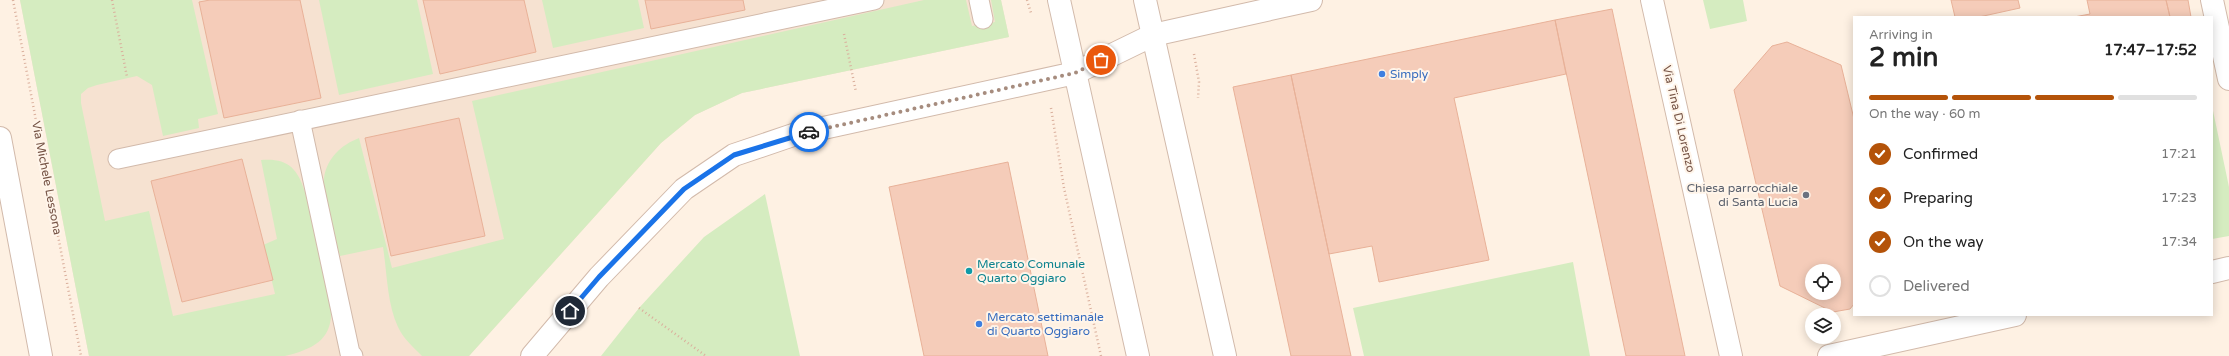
<!DOCTYPE html>
<html lang="en">
<head>
<meta charset="utf-8">
<style>
	:root { --surface:#fff; --page:#f6f6f6; --text:#222; --muted:#767676; --line:#e0e0e0; --accent:#b45309 }
	body { margin:0; font-family:"Varela Round",sans-serif; background:var(--page); color:var(--text); height:100vh; display:flex; flex-direction:column; font-size:15px; white-space:nowrap }
	* { box-sizing:border-box; margin:0 }
	p { font-size:13px; color:var(--muted) }
	.icon { flex:none; width:22px; height:22px; fill:none; stroke:currentColor; stroke-width:2; stroke-linecap:round; stroke-linejoin:round }
	.map { position:relative; flex:1; overflow:hidden }
	.side { position:absolute; left:1853px; top:16px; width:360px; height:300px; display:flex; flex-direction:column; background:var(--surface); border-radius:0px; box-shadow:0 2px 10px #0003 }
	.side>* { flex:none }
	.tools { position:absolute; left:1805px; top:264px; display:grid; gap:8px }
	.tools a { display:grid; place-items:center; width:36px; height:36px; border-radius:50%; background:var(--surface); box-shadow:0 2px 10px #0003; font-size:20px }
	.pin { position:absolute; display:grid; place-items:center; width:34px; height:34px; color:#fff; margin:-17px; border:2px solid #fff; border-radius:50%; box-shadow:0 1px 4px #0007 }
	.courier { position:absolute; display:grid; place-items:center; width:40px; height:40px; margin:-20px; border:3px solid #1a73e8; border-radius:50%; background:#fff; color:#222; box-shadow:0 1px 5px #0007 }
	.overview em { font-style:normal; font-weight:700 }
	.overview div { display:flex; flex-direction:column-reverse }
	.overview { display:flex; align-items:center; justify-content:space-between; height:68px; padding:0 16px }
	h1 { font-size:26px; font-weight:700; line-height:30px }
	.bar { display:grid; grid-template-columns:repeat(4,1fr); gap:6px 4px; align-content:center; height:48px; padding:0 16px }
	.bar i { height:5px; border-radius:3px; background:var(--line) }
	.bar .current { background:var(--accent) }
	.bar p { grid-column:span 4 }
	ol { padding:0 16px; list-style:none }
	li { display:flex; align-items:center; gap:12px; height:44px }
	li p { margin-inline-start:auto }
	li .icon { padding:4px; border-radius:50%; background:var(--accent); color:#fff; stroke-width:4 }
	li:last-child { color:var(--muted) }
	li i { width:22px; height:22px; border:2px solid var(--line); border-radius:50% }
	.map>svg:first-child { display:block }
	.residential { fill:#f6e2d1 }
	.green { fill:#d5ecc0 }
	.building { fill:#f5ccb9; stroke:#e8b198; fill-rule:evenodd }
	.lines { fill:none; stroke-linecap:round; stroke-linejoin:round }
	.service-casing { stroke:#d2baab; stroke-width:21 }
	.minor-casing { stroke:#d2baab; stroke-width:24 }
	.tertiary-casing { stroke:#d2baab; stroke-width:24 }
	.path { stroke:#daaf9c; stroke-width:2.5; stroke-dasharray:1 3; stroke-linecap:butt }
	.service { stroke:#fff; stroke-width:19 }
	.minor { stroke:#fff; stroke-width:22 }
	.tertiary { stroke:#fff; stroke-width:22 }
	.done { stroke:#a68c7e; stroke-width:4; stroke-dasharray:0 7.2 }
	.route { stroke:#1a73e8; stroke-width:5 }
	.shop-dot { fill:#3f7fe0; stroke:#fff5ea; stroke-width:1.5 }
	.worship-dot { fill:#6b7280; stroke:#fff5ea; stroke-width:1.5 }
	.culture-dot { fill:#0f9aa8; stroke:#fff5ea; stroke-width:1.5 }
	.labels { text-anchor:middle; dominant-baseline:central; stroke-width:4; stroke-linejoin:round; paint-order:stroke }
	.shop-label { font-size:12px; fill:#366cbe; stroke:#fff5ea; text-anchor:start }
	.street-label { font-size:12px; fill:#775547; stroke:#fff5ea }
	.worship-label { font-size:12px; fill:#5b616d; stroke:#fff5ea; text-anchor:end }
	.culture-label { font-size:12px; fill:#0d838f; stroke:#fff5ea; text-anchor:start }
</style>
</head>
<body>
<div class="map">
<svg width="2229" height="356" viewBox="0 0 2229 356">
	<rect width="100%" height="100%" fill="#fef1e3"/>
	<path class="residential" d="M 20,0 L 1001,0 L 1009,37 L 742,93 L 695,115 L 661,143 L 469,356 L 89,356 Z"/>
	<path class="green" d="M 20,0 L 192,0 L 218,114 L 198,119 L 199,128 L 163,136 L 152,85 L 137,76 L 97,85 L 88,88 L 81,94 L 81,103 L 105,221 L 149,211 L 173,316 L 275,294 L 263,245 L 277,239 L 261,160 C 287,158 297,167 305,192 L 330,302 C 336,337 316,349 285,356 L 89,356 Z
		M 319,0 L 417,0 L 433,74 L 339,95 Z
		M 542,0 L 638,0 L 644,28 L 553,48 Z
		M 924,0 L 966,0 L 972,26 L 995,22 L 991,0 L 1001,0 L 1009,37 L 742,93 L 695,115 L 661,143 L 469,356 L 422,356 C 413,347 403,338 398,327 C 387,304 387,272 383,247 L 340,256 C 336,240 322,192 324,178 C 327,158 341,145 359,138 L 392,268 L 504,239 L 472,101 Z
		M 1703,0 L 1743,0 L 1747,21 L 1710,29 Z
		M 2212,106 L 2229,187 L 2229,236 L 2212,239 Z
		M 765,194 L 800,356 L 601,356 L 639,308 L 704,237 Z
		M 1573,262 L 1590,356 L 1364,356 L 1353,308 Z"/>
	<path class="building" d="M 210,0 L 300,0 L 321,98 L 224,118 L 199,2 Z
		M 423,0 L 524,0 L 536,52 L 440,74 Z
		M 645,0 L 743,0 L 745,10 L 651,29 Z
		M 1951,0 L 2018,0 L 2020,8 L 1979,17 L 1955,17 Z
		M 2087,0 L 2166,0 L 2170,17 L 2074,17 L 2090,14 Z
		M 2166,0 L 2188,0 L 2191,17 L 2170,17 Z
		M 1612,9 L 1685,356 L 1626,356 L 1555,20 Z
		M 1555,20 L 1566,74 L 1454,98 L 1489,260 L 1379,282 L 1372,246 L 1329,254 L 1291,75 Z
		M 1787,42 L 1841,65 L 1854,119 L 1854,304 L 1850,309 L 1833,312 L 1780,286 L 1734,90 L 1772,46 ZM 1812,271 L 1834,271 L 1834,293 L 1812,293 Z
		M 1291,75 L 1329,254 L 1351,356 L 1291,356 L 1233,87 Z
		M 459,118 L 485,236 L 391,256 L 365,138 Z
		M 242,159 L 273,280 L 182,302 L 151,181 Z
		M 1008,162 L 1048,356 L 924,356 L 889,187 Z"/>
	<g class="lines">
		<g class="service-casing">
			<path id="service" d="M 979,0 L 983,19
				M 300,120 L 350,353 L 353,356
				M 118,159 L 874,0"/>
		</g>
		<g class="minor-casing">
			<path id="minor" d="M 1059,0 L 1138,356
				M 1145,0 L 1225,356
				M 1652,0 L 1731,356
				M 2212,0 L 2229,79
				M 2212,272 L 2229,268
				M 532,356 L 599,277 L 684,189 L 734,155 L 796,134 L 1075,73 L 1153,35 L 1311,0
				M 1829,356 L 2015,315"/>
		</g>
		<g class="tertiary-casing">
			<path id="tertiary" d="M 0,138 L 41,356"/>
		</g>
		<path class="path" d="M 13,0 L 81,356
			M 112,0 L 127,77
			M 1027,0 L 1031,13
			M 844,34 L 856,92
			M 1194,54 L 1199,82 L 1198,98
			M 1051,108 L 1064,188 L 1101,356
			M 639,308 L 706,356"/>
		<use href="#service" class="service"/>
		<use href="#minor" class="minor"/>
		<use href="#tertiary" class="tertiary"/>
	</g>
	<g class="lines">
		<path class="done" d="M 809,132 L 1075,73 L 1101,60"/>
		<path class="route" d="M 570,311 L 599,277 L 684,189 L 734,155 L 809,132"/>
	</g>
	<g class="shop-dot">
		<circle cx="1382" cy="74" r="4"/>
		<circle cx="979" cy="324" r="4"/>
	</g>
	<circle class="worship-dot" cx="1806" cy="195" r="4"/>
	<circle class="culture-dot" cx="969" cy="271" r="4"/>
	<g class="labels">
		<g class="shop-label">
			<text x="1390" y="74">Simply</text>
			<text x="987" y="317">Mercato settimanale<tspan x="987" dy="14">di Quarto Oggiaro</tspan></text>
		</g>
		<g class="street-label">
			<text transform="translate(1679 119) rotate(77)">Via Tina Di Lorenzo</text>
			<text transform="translate(47 178) rotate(79)">Via Michele Lessona</text>
		</g>
		<g class="worship-label">
			<text x="1798" y="188">Chiesa parrocchiale<tspan x="1798" dy="14">di Santa Lucia</tspan></text>
		</g>
		<g class="culture-label">
			<text x="977" y="264">Mercato Comunale<tspan x="977" dy="14">Quarto Oggiaro</tspan></text>
		</g>
	</g>
</svg>
<div class="tools">
<a><svg class="icon" aria-label="locate" viewBox="0 0 24 24"><circle cx="12" cy="12" r="6"/><path d="M12 2v4M12 18v4M2 12h4M18 12h4"/></svg></a>
<a><svg class="icon" aria-label="layers" viewBox="0 0 24 24"><path d="M12 4l9 5-9 5-9-5zM3 14l9 5 9-5"/></svg></a>
</div>
<div class="pin" style="left:1101px;top:60px;background:#ea580c"><svg class="icon" aria-label="bag" viewBox="0 0 24 24"><path d="M5 8h14l-1 12H6zM9 8a3 3 0 0 1 6 0"/></svg></div>
<div class="pin" style="left:570px;top:311px;background:#1f2937"><svg class="icon" aria-label="home" viewBox="0 0 24 24"><path d="M3 11l9-7 9 7M6 9v11h12V9"/></svg></div>
<div class="courier" style="left:809px;top:132px"><svg class="icon" aria-label="car" viewBox="0 0 24 24"><path d="M5 17H2v-5l4-1 3-4h7l3 4 3 1v5h-3M9 17h6M6 11h13"/><circle cx="7" cy="17" r="2"/><circle cx="17" cy="17" r="2"/></svg></div>
<section class="side">
<div class="overview"><div><h1>2 min</h1><p>Arriving in</p></div><em>17:47–17:52</em></div>
<div class="bar"><i class="current"></i><i class="current"></i><i class="current"></i><i></i><p>On the way · 60 m</p></div>
<ol>
<li><svg class="icon" aria-label="check" viewBox="0 0 24 24"><path d="M5 12l5 5 9-10"/></svg>Confirmed<p>17:21</p></li>
<li><svg class="icon" aria-label="check" viewBox="0 0 24 24"><path d="M5 12l5 5 9-10"/></svg>Preparing<p>17:23</p></li>
<li><svg class="icon" aria-label="check" viewBox="0 0 24 24"><path d="M5 12l5 5 9-10"/></svg>On the way<p>17:34</p></li>
<li><i></i>Delivered</li>
</ol>
</section>
</div>
</body>
</html>
